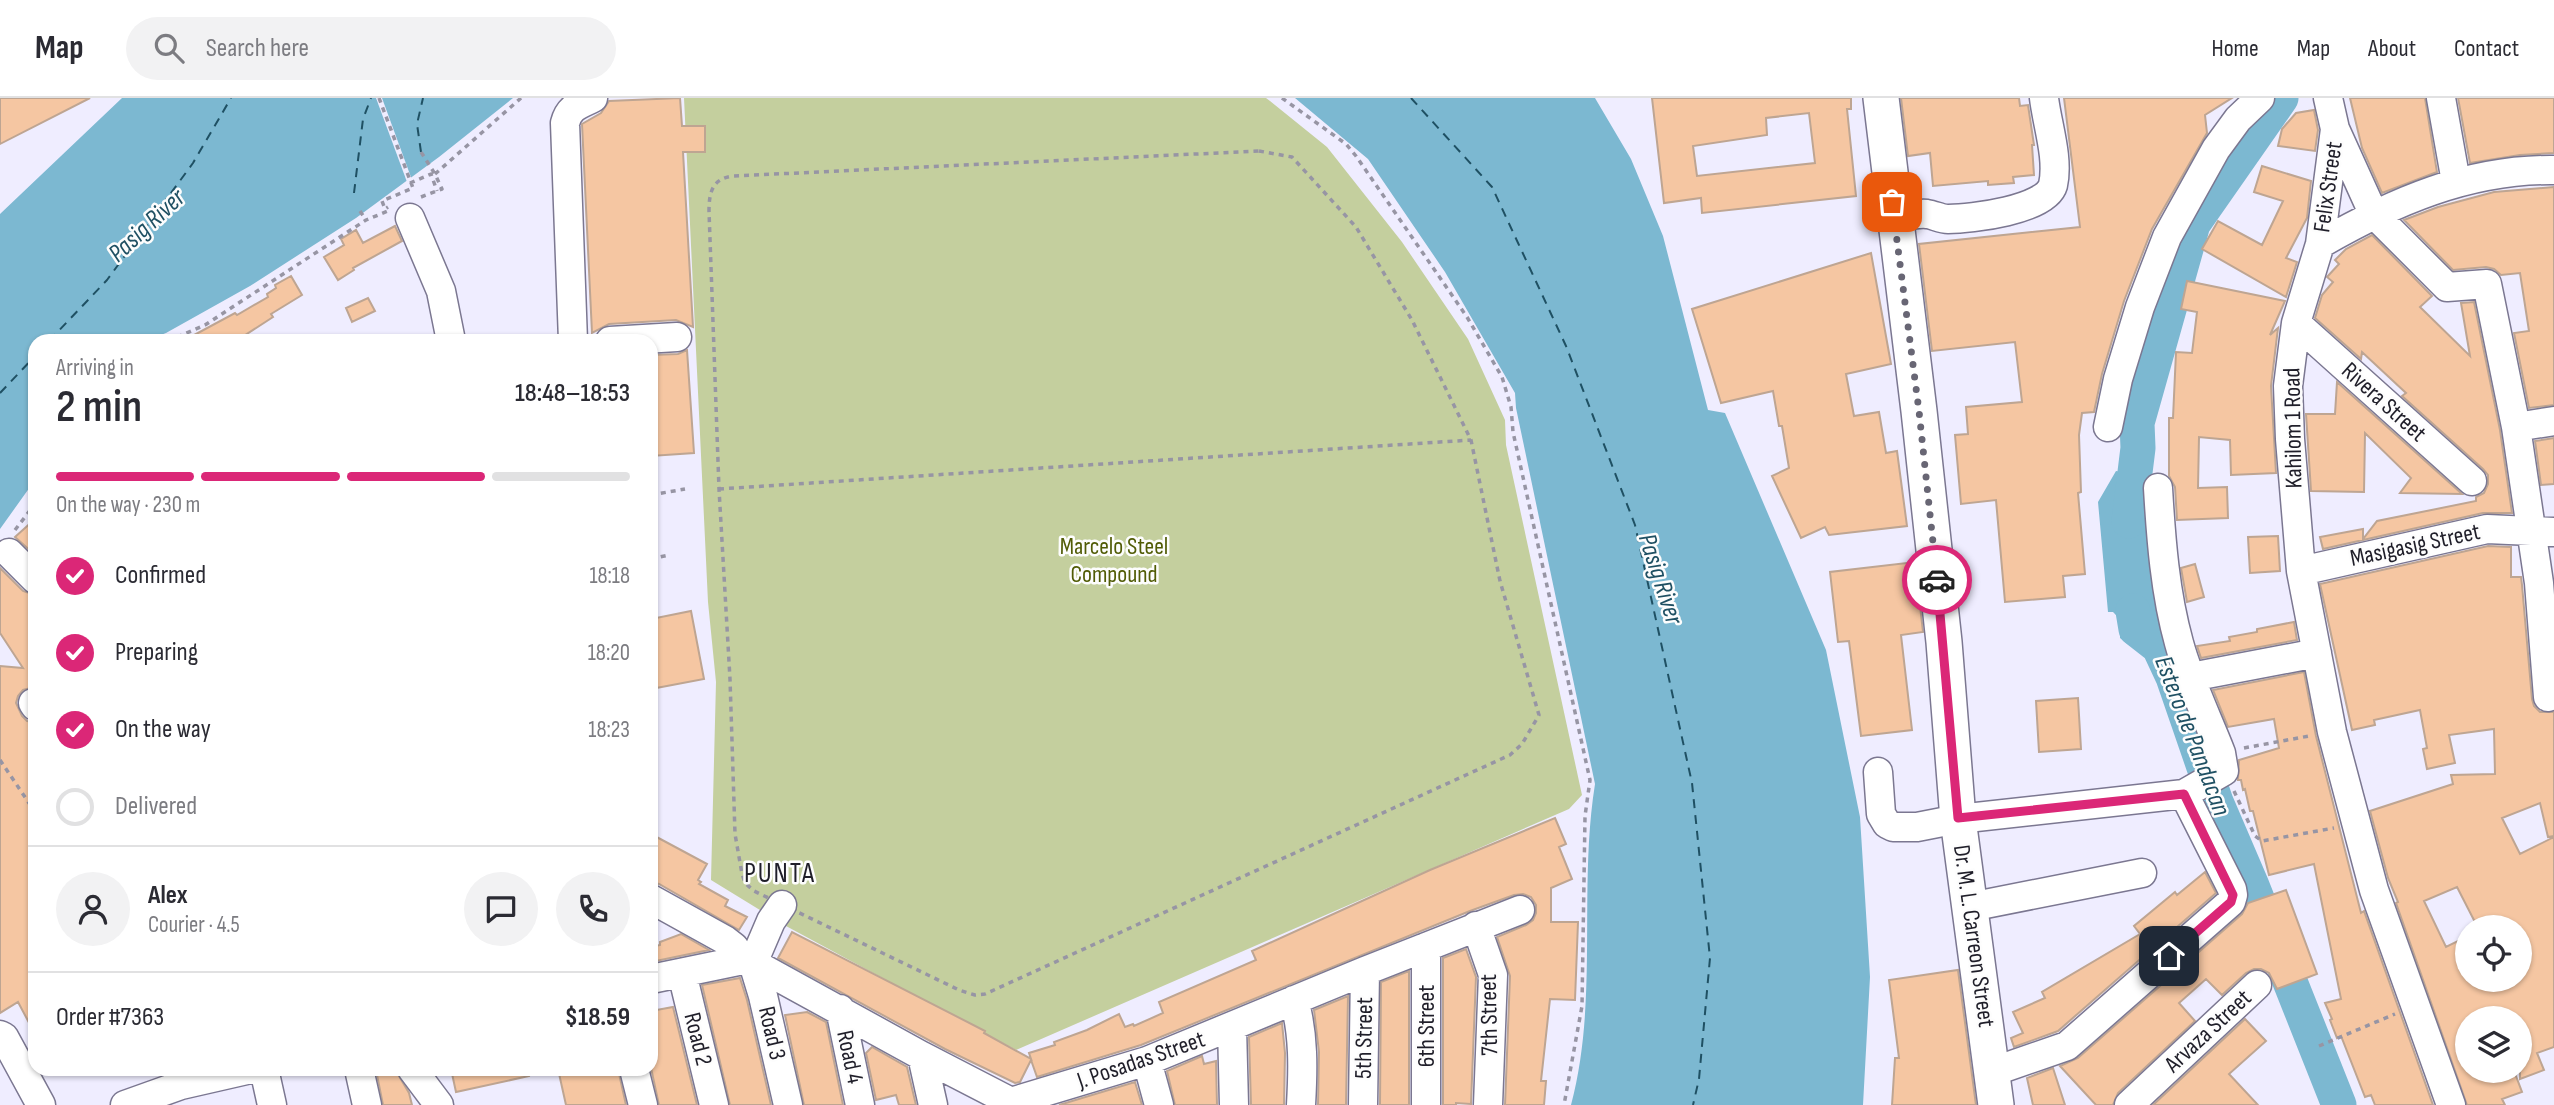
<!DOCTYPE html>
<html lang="en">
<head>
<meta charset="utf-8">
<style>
	:root { --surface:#fff; --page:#f2f2f3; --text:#2b2b33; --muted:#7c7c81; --line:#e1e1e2; --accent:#db2777 }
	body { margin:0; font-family:"Sofia Sans Condensed",sans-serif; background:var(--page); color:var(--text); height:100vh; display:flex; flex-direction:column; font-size:26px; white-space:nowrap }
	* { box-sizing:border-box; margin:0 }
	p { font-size:23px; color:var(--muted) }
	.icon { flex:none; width:38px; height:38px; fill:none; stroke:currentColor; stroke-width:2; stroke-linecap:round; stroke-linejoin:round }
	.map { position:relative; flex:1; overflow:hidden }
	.drawer { position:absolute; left:28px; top:236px; width:630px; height:742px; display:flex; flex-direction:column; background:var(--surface); border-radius:21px; box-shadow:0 2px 5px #0004 }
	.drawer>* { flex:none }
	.controls { position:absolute; left:2455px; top:817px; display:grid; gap:14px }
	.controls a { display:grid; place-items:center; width:77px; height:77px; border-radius:50%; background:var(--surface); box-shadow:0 2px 5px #0004; font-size:35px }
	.pin { position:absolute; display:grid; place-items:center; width:60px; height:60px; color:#fff; margin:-30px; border-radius:14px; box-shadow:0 4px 10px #0006 }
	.courier { position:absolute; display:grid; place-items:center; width:70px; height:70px; margin:-35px; border:5px solid #db2777; border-radius:50%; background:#fff; color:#222; box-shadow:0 2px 9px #0007 }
	.overview em { font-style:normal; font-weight:600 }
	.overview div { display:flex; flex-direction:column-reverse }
	.overview { display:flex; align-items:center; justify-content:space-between; height:119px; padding:0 28px }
	h1 { font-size:46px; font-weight:600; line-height:52px }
	.bar { display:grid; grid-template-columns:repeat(4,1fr); gap:10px 7px; align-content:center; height:84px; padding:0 28px }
	.bar i { height:9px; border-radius:5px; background:var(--line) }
	.bar .selected { background:var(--accent) }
	.bar p { grid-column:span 4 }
	.line { display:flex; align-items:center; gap:18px; padding:0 28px; border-top:2px solid var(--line) }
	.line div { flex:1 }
	.round { display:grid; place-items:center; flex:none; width:74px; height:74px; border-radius:37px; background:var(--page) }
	ol { padding:0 28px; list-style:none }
	li { display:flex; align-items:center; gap:21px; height:77px }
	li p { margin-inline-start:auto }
	li .icon { padding:7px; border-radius:50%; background:var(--accent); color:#fff; stroke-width:4 }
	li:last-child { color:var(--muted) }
	li i { width:38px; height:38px; border:4px solid var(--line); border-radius:50% }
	header { display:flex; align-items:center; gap:42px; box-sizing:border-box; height:98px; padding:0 35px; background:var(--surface); border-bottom:2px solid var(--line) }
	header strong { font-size:33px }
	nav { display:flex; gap:38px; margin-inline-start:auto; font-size:24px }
	.search { width:490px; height:63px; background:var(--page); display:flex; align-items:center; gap:18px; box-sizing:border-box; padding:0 24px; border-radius:38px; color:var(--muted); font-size:26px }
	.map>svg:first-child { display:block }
	.green { fill:#c4cf9e }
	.water { fill:#7cb8d1 }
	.pier { fill:#efedff }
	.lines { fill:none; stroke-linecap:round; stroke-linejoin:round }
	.river { stroke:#7cb8d1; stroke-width:35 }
	.ferry { stroke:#1f5063; stroke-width:2; stroke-dasharray:9 7; stroke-linecap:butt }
	.building { fill:#f5c6a2; stroke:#bea592; stroke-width:2; fill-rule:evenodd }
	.minor-casing { stroke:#7b7791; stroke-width:31 }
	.major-casing { stroke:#7b7791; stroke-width:38 }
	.path { stroke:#9795a4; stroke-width:3.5; stroke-dasharray:5 5; stroke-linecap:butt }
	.minor { stroke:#fff; stroke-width:28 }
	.major { stroke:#fff; stroke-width:35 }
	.done { stroke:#686674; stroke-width:7; stroke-dasharray:0 12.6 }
	.route { stroke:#db2777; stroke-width:9 }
	.labels { text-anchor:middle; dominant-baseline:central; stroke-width:5; stroke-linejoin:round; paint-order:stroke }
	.street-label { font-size:24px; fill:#1f1e29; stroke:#fdfdfd }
	.park-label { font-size:24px; fill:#515c06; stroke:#fdfdfd }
	.water-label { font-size:26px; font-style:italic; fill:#1f5063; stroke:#fdfdfd }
	.quarter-label { font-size:28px; letter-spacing:2px; fill:#1f1e29; stroke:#fdfdfd }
</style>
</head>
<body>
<header>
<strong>Map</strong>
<div class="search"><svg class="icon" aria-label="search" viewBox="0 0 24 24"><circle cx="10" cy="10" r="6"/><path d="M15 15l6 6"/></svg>Search here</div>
<nav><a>Home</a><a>Map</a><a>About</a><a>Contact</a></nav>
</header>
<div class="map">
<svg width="2554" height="1007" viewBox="0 0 2554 1007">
	<rect width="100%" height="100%" fill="#efedff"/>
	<path class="green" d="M 684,0 L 1266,0 L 1270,3 L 1327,49 L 1402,144 L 1468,241 L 1505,322 L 1506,347 L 1582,697 L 1569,711 L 1016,952 L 786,828 L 711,782 L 716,584 L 708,504 Z"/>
	<path class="water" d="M 122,0 L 513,0 L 439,59 L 356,120 L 250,188 L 166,235 L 145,243 L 35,243 L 35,382 L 0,431 L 0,116 Z
		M 1295,0 L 1595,0 L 1631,61 L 1663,138 L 1708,312 L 1725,315 L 1826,552 L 1860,719 L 1870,879 L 1863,1007 L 1571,1007 C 1599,902 1578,792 1595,686 L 1516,310 L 1515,295 L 1445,174 L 1368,61 Z
		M 2116,373 L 2150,379 L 2169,544 L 2149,553 L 2145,546 L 2130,548 L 2120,540 L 2120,521 L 2113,514 L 2108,514 L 2098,404 Z"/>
	<path class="pier" d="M 376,0 L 382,0 L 412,82 L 407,84 Z"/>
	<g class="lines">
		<path class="river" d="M 2129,423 L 2138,350 L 2137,325 L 2193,126 L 2281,0
			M 2133,513 L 2136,531 L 2159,549 L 2173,579 L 2216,704 L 2252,788 L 2339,1007"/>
		<path class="ferry" d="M 1411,0 L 1492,89 L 1566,248 L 1635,427 L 1692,685 L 1710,860 L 1699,981 L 1693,1007
			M 421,54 L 417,26 L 423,0
			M 354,95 L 363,21 L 371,0
			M 49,243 L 107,182 L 193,65 L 231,0
			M 0,295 L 35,258"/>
	</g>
	<path class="building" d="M 0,0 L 90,0 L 0,46 Z
		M 680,0 L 682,28 L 705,28 L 705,54 L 683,54 L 693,229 L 676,222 L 609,226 L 592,235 L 582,26 L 601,15 L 609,3 Z
		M 1652,0 L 1851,0 L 1851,11 L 1847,11 L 1856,98 L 1702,115 L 1701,100 L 1664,105 ZM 1809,15 L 1815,65 L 1697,78 L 1693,48 L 1767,37 L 1766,20 Z
		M 1901,0 L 2019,0 L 2020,8 L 2028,7 L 2034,47 L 2032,47 L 2034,77 L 2013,79 L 2014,85 L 1988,87 L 1988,83 L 1933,88 L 1930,55 L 1908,58 Z
		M 2064,0 L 2232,0 L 2205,17 L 2207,35 L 2152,131 L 2124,203 L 2102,276 L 2094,314 L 2082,315 L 2079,337 L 2081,394 L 2078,395 L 2085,476 L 2063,478 L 2065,499 L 2005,504 L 1996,402 L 1961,406 L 1955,337 L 1968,336 L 1966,309 L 2022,304 L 2015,244 L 1932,253 L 1919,146 L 2080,129 Z
		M 2350,0 L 2425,0 L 2437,74 L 2382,95 L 2362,50 Z
		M 2458,0 L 2554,0 L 2554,55 L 2520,57 L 2470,65 Z
		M 2314,12 L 2318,32 L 2315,53 L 2278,48 L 2282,31 L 2296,15 Z
		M 2262,68 L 2311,83 L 2307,120 L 2286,160 L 2297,164 L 2286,199 L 2202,151 L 2218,123 L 2262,147 L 2283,103 L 2254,94 Z
		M 2554,89 L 2554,307 L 2529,310 L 2514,235 L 2529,233 L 2520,175 L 2501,177 L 2494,171 L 2486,169 L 2453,172 L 2404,122 L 2438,109 L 2494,94 Z
		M 395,128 L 402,143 L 353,170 L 354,172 L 338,182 L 324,159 L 344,147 L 341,141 L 356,132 L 363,145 Z
		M 2372,137 L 2432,198 L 2420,209 L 2470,258 L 2461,205 L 2474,204 L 2500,332 L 2512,415 L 2483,415 L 2323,451 L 2320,439 L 2363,431 L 2363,441 L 2377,423 L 2476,403 L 2476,399 L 2484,395 L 2488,386 L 2488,377 L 2483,371 L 2402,298 L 2406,295 L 2362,254 L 2361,261 L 2315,220 L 2322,197 L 2333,184 L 2327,179 L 2339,166 L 2335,162 L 2346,151 Z
		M 1871,155 L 1891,266 L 1846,276 L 1854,318 L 1879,314 L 1886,355 L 1897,353 L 1907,428 L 1829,437 L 1825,429 L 1801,440 L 1772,378 L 1789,370 L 1782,328 L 1779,328 L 1773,293 L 1721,305 L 1692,211 Z
		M 291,178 L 302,197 L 271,216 L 273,219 L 236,243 L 183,243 L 235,215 L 237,217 L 268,199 L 267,196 L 276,190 L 275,187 Z
		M 2187,183 L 2285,203 L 2270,237 L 2278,230 L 2271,288 L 2276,375 L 2231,377 L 2230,342 L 2199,339 L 2198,390 L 2227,389 L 2228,420 L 2177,422 L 2175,389 L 2169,378 L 2169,320 L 2173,320 L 2176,254 L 2192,255 L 2197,214 L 2181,211 Z
		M 368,200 L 375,213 L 352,224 L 346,210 Z
		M 687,252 L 694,355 L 651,358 L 651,257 L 678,256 Z
		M 2337,284 L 2461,395 L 2462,396 L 2400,395 L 2411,380 L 2365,335 L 2364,394 L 2311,393 L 2306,316 L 2335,316 Z
		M 2554,340 L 2554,386 L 2541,387 L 2535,343 Z
		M 35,421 L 35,457 L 15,439 Z
		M 2278,438 L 2280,473 L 2250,475 L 2248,439 Z
		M 2488,448 L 2511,449 L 2511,479 L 2521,479 L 2522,487 L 2532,601 L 2534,608 L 2540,614 L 2554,614 L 2554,738 L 2548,739 L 2540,705 L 2502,720 L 2520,756 L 2554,739 L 2554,949 L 2537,955 L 2544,972 L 2520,981 L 2520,920 L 2468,920 L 2468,973 L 2514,973 L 2522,994 L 2502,1001 L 2505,1007 L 2467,1007 L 2396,805 L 2398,804 L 2388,780 L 2370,713 L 2453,686 L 2451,677 L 2495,676 L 2494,631 L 2449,637 L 2455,665 L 2427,671 L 2423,651 L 2427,650 L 2420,612 L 2374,622 L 2375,627 L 2352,632 L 2320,486 ZM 2457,789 L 2478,830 L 2520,830 L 2520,882 L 2468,882 L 2468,838 L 2446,849 L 2424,803 Z
		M 1915,464 L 1923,534 L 1901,537 L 1912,632 L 1861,638 L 1849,543 L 1838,544 L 1830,474 Z
		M 2195,466 L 2204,499 L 2187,504 L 2181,470 Z
		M 0,470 L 23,493 L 35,497 L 35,589 L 23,592 L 18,598 L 16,605 L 22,618 L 27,623 L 35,624 L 35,936 L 18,904 L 0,915 L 0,568 L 23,570 L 0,535 Z
		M 691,513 L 704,581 L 651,591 L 651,521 Z
		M 2294,524 L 2297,542 L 2201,560 L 2197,548 L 2230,543 L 2229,539 L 2257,534 L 2257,531 Z
		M 2304,574 L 2316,638 L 2361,815 L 2364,813 L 2433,1007 L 2375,1007 L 2371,997 L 2365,999 L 2341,938 L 2337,940 L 2330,922 L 2332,921 L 2325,905 L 2341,901 L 2314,766 L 2269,777 L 2253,713 L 2250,713 L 2245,691 L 2243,692 L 2241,682 L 2238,682 L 2239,662 L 2279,650 L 2274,621 L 2228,629 L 2213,592 Z
		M 2078,600 L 2081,651 L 2039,654 L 2036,603 Z
		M 1555,720 L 1566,746 L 1559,749 L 1572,781 L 1551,790 L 1551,824 L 1578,824 L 1575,902 L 1550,901 L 1541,983 L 1546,983 L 1544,1007 L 1505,1007 L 1510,878 L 1497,839 L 1526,827 L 1533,822 L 1536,815 L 1536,807 L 1531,799 L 1523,796 L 1514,797 L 1470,813 L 1141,947 L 1037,979 L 1031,962 L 1020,984 L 1015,985 L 945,951 L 778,860 L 792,834 L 985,933 L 984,935 L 1031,961 L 1029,955 L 1055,947 L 1054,944 L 1087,932 L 1119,916 L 1125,929 L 1133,926 L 1134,928 L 1163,915 L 1159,904 L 1256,862 L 1252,853 L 1430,772 Z
		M 651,736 L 707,766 L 698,782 L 701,784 L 699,786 L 728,802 L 725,808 L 747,819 L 739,832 L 659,786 L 651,784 Z
		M 2205,774 L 2216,795 L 2058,933 L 2014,949 L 2011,940 L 2023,935 L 2013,914 L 2045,900 L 2042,894 L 2140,836 L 2134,828 L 2175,794 L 2177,797 Z
		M 2286,792 L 2317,876 L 2277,891 L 2269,875 L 2261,871 L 2254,871 L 2246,875 L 2222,897 L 2206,881 L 2179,905 L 2195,923 L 2118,995 L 2113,1007 L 2096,1007 L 2060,968 L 2078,960 L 2242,816 L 2248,805 Z
		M 681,836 L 709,852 L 651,864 L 651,849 L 660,847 L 660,844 Z
		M 1466,851 L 1476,879 L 1471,1006 L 1456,1005 L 1456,1007 L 1443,1007 L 1443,860 Z
		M 1958,872 L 1976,1007 L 1892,1007 L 1895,960 L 1899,960 L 1889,882 Z
		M 1409,873 L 1409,1007 L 1380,1007 L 1381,884 Z
		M 740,880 L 747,902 L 771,1007 L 730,1007 L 702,887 Z
		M 1348,898 L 1346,1007 L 1318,1007 L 1319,954 L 1314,912 Z
		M 673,909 L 697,1007 L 659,1007 L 651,970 L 651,913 Z
		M 807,914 L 826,924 L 843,1007 L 804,1007 L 785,917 Z
		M 2245,921 L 2266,943 L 2229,976 L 2258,1007 L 2153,1007 Z
		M 1282,925 L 1285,955 L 1284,1007 L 1251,1007 L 1249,939 Z
		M 872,949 L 907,969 L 916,1007 L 899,1007 L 896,997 L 876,1002 L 866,955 Z
		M 1202,958 L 1204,966 L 1216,963 L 1217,1007 L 1175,1007 L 1167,973 Z
		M 2053,970 L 2065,1007 L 2033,1007 L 2027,980 Z
		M 451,971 L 528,971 L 529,978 L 456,994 Z
		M 558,971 L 618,971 L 626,1007 L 566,1007 Z
		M 396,973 L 409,995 L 412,1007 L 383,1007 L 377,977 Z
		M 1135,984 L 1142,1007 L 1059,1007 Z"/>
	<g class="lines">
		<g class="minor-casing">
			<path id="minor" d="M 2328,0 L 2335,31 L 2373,115 L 2447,189 L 2487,186 L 2516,329 L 2539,485 L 2548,599
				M 2441,0 L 2456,84
				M 2335,31 L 2320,146 L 2296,225 L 2288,288 L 2290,341 L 2301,473 L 2332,634 L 2374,792 L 2451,1007
				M 1894,119 C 1905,118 1917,115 1927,116 C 1934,117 1941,121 1948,121 C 1971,121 2046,112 2053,87 C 2059,60 2047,26 2044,0
				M 410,120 L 441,193 L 451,243
				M 2320,146 C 2393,104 2468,71 2554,72
				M 2296,225 L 2472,383
				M 573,243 L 565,25 C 569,9 579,7 593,0
				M 610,243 L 677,239
				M 2108,329 L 2118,281 L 2140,209 L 2167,139 L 2216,51 L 2238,21 L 2260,0
				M 2516,329 L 2554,323
				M 9,455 L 35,481
				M 2301,473 L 2487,431 L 2554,434
				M 2191,579 L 2317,555
				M 33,605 L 35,608
				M 1878,674 L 1881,716 L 1887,726 L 1893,729 L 1917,729 L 1958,721 L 2184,696 L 2224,673 L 2221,655 C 2207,619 2189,582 2179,545 C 2165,495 2161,441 2158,390
				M 651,801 L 725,842 L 734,849 L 743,862
				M 782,807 L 771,823 L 753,865 L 763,898 L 788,1007
				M 1970,809 L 2142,775
				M 1476,828 L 1493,877 L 1488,1007
				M 682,875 L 714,1007
				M 651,881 L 743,862 L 753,865 L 922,958 L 1011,1004 L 1147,963 L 1365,873 L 1520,812
				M 1294,902 C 1304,936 1303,972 1301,1007
				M 840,911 L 860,1007
				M 1232,929 L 1234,1007
				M 0,937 L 4,939 L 41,1007
				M 922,958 L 933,1007
				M 1147,963 L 1159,1007
				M 264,971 L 272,1007
				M 359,971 L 367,1007
				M 412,971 L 439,1007
				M 634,971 L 643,1007
				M 1992,974 L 2067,948 L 2231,804 L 2233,797 L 2232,791 L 2184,696
				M 125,1007 L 181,987 L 251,971
				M 1363,1007 L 1365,873
				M 1426,1007 L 1426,849
				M 2129,1007 L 2257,887"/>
		</g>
		<g class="major-casing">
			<path id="major" d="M 1881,0 L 1919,313 L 1944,544 L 1958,721 L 1996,1007"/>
		</g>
		<path class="path" d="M 379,0 L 413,90 L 382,103 L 385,111 L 388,109
			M 1282,0 L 1346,46 L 1356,58 L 1467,219 L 1502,279 L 1511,309 L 1513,334 L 1590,682 L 1585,718 L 1582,908 L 1564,1007
			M 1259,53 L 1292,59 L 1356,129 L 1412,222 L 1471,342 L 1500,483 L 1539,617 L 1522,646 L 1510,657 L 985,896 L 975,897 L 959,892 L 754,793 L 745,785 L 742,776 L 735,736 L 730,581 L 719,391 L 709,113 C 709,93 713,80 734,78 Z
			M 435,76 L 521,0
			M 410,85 L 431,76 L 437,93
			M 421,99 L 442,91 L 435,76 L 421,54
			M 360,113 L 366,122
			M 168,243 L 205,227 L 366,122 L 388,113
			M 719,391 L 1471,342
			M 651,397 L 685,391
			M 15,432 L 35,406
			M 651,461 L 669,457
			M 2244,650 L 2309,638
			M 0,662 L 35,714
			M 2234,693 L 2255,738 L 2262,743 L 2334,730
			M 2319,948 L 2395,916"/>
		<use href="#minor" class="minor"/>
		<use href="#major" class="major"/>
	</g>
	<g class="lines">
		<path class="done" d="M 1892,104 L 1919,313 L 1937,482"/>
		<path class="route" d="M 1937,482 L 1958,720 L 2184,696 L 2233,797 L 2231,804 L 2169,858"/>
	</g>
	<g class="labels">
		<g class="street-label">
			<text transform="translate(2328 89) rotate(-82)">Felix Street</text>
			<text transform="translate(2384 304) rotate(42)">Rivera Street</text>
			<text transform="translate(2293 330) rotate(-91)">Kahilom 1 Road</text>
			<text transform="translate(2415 447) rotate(-12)">Masigasig Street</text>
			<text transform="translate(1974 838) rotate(82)">Dr. M. L. Carreon Street</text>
			<text transform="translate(1489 917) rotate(-91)">7th Street</text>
			<text transform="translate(1426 928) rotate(-90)">6th Street</text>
			<text transform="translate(2208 933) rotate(-43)">Arvaza Street</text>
			<text transform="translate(772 935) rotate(77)">Road 3</text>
			<text transform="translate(1364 940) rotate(-89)">5th Street</text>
			<text transform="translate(698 941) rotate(76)">Road 2</text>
			<text transform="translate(850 959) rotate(78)">Road 4</text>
			<text transform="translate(1141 962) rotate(-19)">J. Posadas Street</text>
		</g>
		<g class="park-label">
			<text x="1114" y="448">Marcelo Steel<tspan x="1114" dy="28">Compound</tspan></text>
		</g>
		<g class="water-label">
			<text transform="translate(147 128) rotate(-43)">Pasig River</text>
			<text transform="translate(1660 481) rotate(72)">Pasig River</text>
			<text transform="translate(2192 638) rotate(69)">Estero de Pandacan</text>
		</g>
		<g class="quarter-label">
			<text x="780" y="775">PUNTA</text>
		</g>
	</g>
</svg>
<div class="controls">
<a><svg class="icon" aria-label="locate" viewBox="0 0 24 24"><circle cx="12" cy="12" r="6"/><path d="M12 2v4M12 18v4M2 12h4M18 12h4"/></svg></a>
<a><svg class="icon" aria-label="layers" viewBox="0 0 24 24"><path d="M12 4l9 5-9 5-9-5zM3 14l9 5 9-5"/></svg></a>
</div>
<div class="pin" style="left:1892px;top:104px;background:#ea580c"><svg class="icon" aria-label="bag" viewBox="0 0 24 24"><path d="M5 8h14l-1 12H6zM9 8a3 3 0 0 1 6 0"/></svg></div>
<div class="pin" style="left:2169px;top:858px;background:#1f2937"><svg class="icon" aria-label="home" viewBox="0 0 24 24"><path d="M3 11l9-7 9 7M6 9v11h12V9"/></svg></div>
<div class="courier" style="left:1937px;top:482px"><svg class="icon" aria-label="car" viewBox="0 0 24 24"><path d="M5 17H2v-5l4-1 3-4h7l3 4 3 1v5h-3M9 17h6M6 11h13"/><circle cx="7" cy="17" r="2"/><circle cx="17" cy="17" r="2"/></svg></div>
<section class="drawer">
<div class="overview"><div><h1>2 min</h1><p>Arriving in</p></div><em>18:48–18:53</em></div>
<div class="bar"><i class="selected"></i><i class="selected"></i><i class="selected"></i><i></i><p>On the way · 230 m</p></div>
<ol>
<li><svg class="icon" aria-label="check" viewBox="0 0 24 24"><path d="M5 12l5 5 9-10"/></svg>Confirmed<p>18:18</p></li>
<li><svg class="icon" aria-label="check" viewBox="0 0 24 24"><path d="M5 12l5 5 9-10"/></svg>Preparing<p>18:20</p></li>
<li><svg class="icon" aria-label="check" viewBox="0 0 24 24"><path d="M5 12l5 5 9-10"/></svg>On the way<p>18:23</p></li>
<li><i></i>Delivered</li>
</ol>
<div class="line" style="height:126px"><a class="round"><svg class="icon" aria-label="person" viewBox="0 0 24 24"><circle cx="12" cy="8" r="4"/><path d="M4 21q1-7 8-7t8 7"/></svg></a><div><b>Alex</b><p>Courier · 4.5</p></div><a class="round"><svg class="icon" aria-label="chat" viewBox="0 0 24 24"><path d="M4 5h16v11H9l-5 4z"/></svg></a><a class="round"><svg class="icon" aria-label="phone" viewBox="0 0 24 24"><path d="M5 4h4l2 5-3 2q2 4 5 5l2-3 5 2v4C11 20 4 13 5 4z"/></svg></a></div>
<div class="line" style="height:91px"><div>Order #7363</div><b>$18.59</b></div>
</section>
</div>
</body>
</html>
